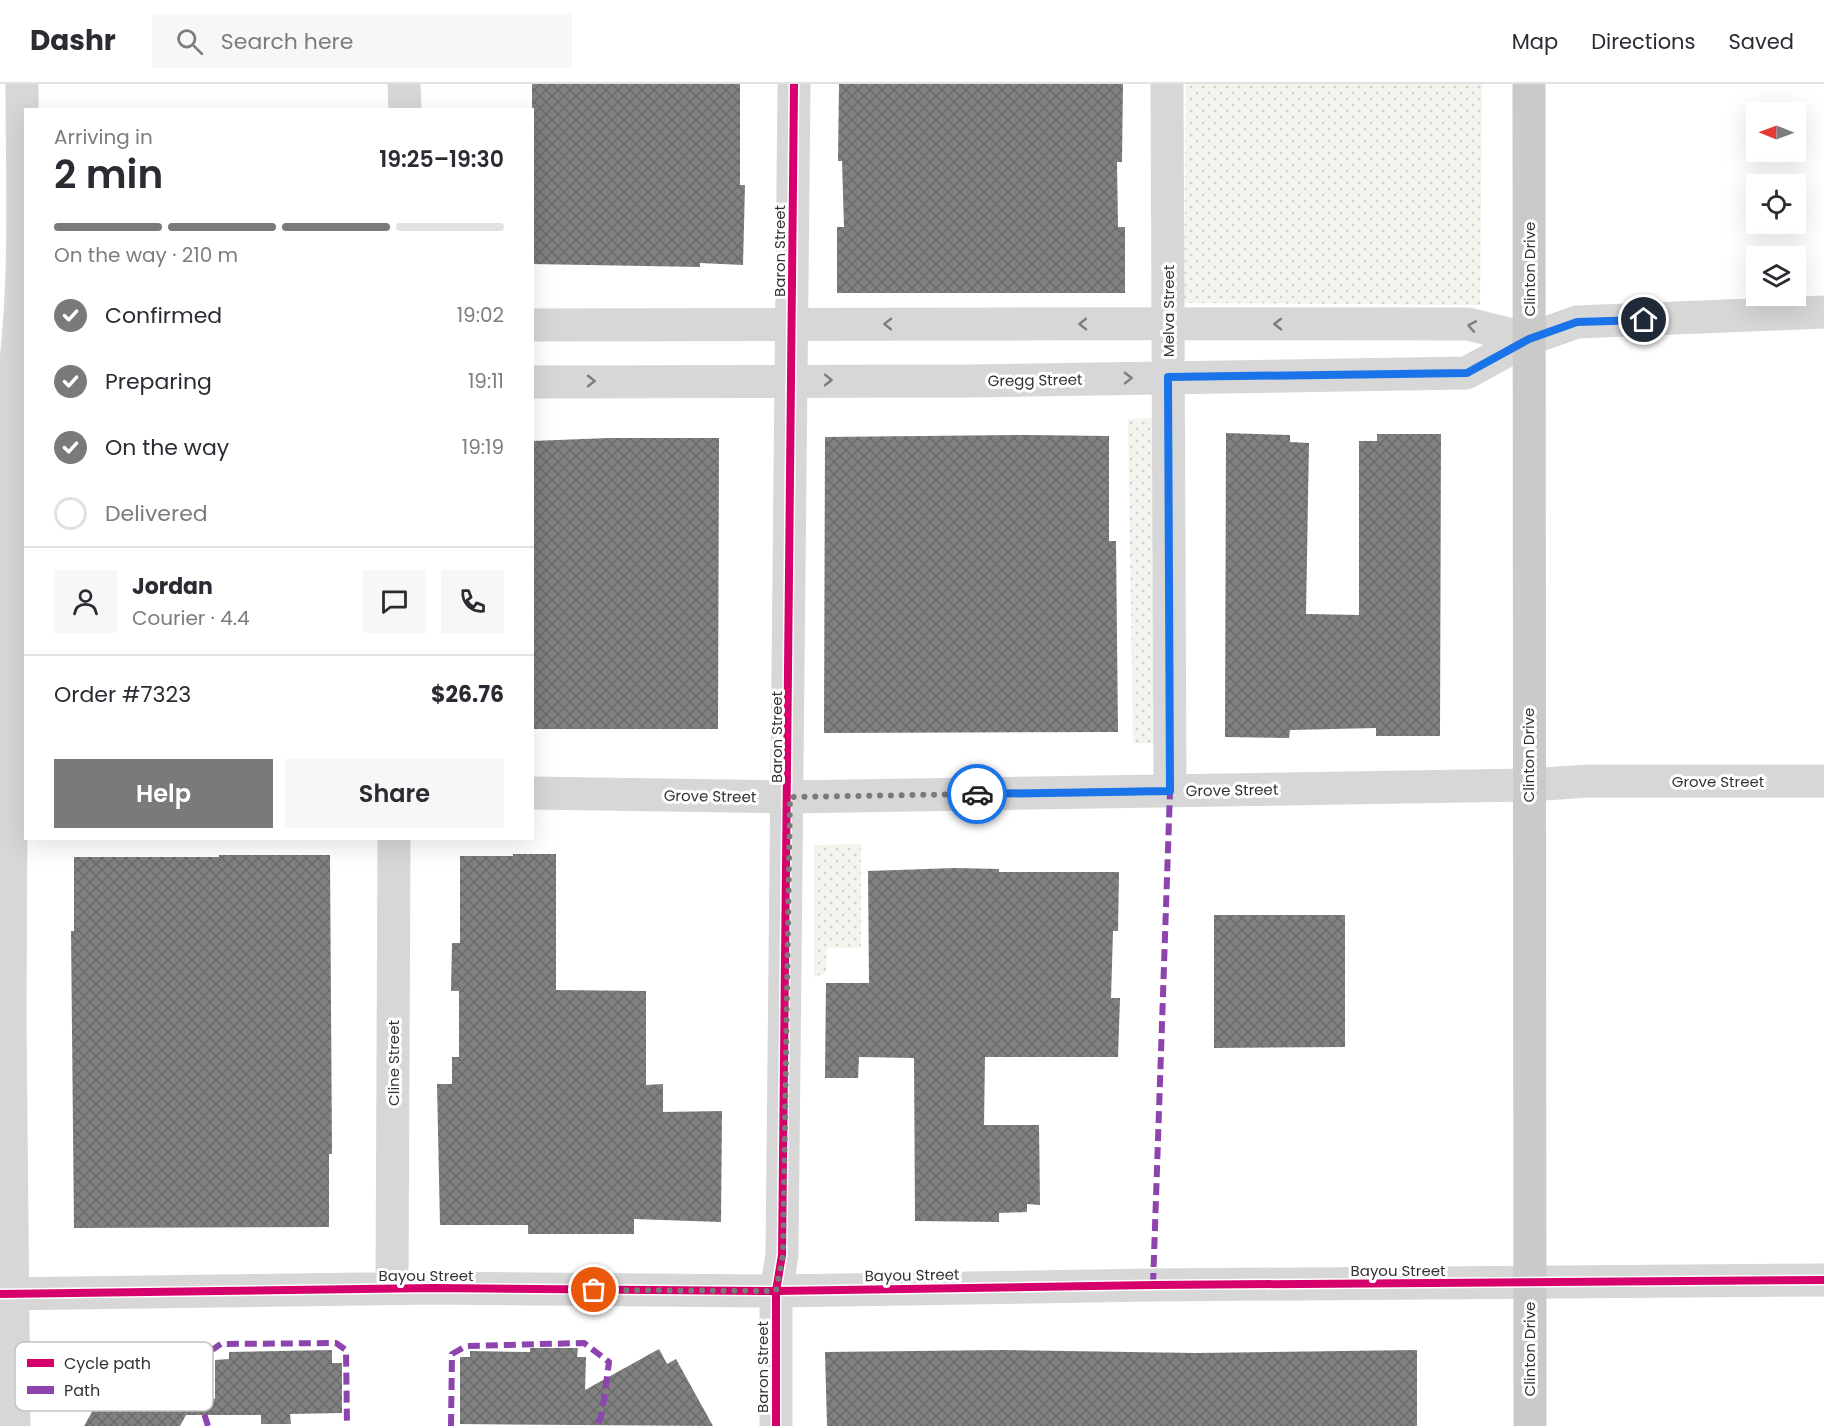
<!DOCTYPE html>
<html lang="en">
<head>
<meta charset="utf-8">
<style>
	:root { --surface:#fff; --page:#f7f7f7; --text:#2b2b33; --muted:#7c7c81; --line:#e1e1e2; --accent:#7a7a7a }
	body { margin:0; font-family:Poppins,sans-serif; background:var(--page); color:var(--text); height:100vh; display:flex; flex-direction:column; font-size:22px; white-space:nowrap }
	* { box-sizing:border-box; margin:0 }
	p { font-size:20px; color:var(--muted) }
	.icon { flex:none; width:33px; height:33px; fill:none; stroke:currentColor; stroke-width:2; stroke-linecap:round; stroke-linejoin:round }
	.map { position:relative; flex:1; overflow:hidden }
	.panel { position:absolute; left:24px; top:24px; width:510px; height:732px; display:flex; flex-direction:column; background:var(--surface); border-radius:0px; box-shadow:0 6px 24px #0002 }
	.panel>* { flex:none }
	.needle { width:39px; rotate:271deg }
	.tools { position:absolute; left:1746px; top:18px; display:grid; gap:12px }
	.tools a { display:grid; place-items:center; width:60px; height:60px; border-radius:0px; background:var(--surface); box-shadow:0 6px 24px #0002; font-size:30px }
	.pin { position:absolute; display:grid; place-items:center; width:51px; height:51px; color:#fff; margin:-26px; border:3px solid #fff; border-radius:50%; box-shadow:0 2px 6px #0007 }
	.courier { position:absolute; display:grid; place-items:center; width:60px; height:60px; margin:-30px; border:4px solid #1a73e8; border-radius:50%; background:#fff; color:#222; box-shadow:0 2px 8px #0007 }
	.summary em { font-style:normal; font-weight:600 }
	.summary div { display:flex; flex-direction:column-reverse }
	.summary { display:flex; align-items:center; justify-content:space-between; height:102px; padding:0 30px }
	h1 { font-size:39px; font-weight:600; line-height:45px }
	.bar { display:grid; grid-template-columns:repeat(4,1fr); gap:9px 6px; align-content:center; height:72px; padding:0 30px }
	.bar i { height:8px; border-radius:4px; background:var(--line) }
	.bar .selected { background:var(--accent) }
	.bar p { grid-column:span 4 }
	.line { display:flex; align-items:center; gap:15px; padding:0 30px; border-top:2px solid var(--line) }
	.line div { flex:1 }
	.round { display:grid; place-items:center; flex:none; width:63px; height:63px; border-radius:0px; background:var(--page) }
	ol { padding:0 30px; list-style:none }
	li { display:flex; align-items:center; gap:18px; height:66px }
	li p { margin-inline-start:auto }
	li .icon { padding:6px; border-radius:50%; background:var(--accent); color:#fff; stroke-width:4 }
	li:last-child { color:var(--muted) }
	li i { width:33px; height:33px; border:3px solid var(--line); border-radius:50% }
	.primary-button { display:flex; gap:12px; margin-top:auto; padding:12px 30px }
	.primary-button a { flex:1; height:69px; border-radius:0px; background:var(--accent); color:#fff; font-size:24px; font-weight:600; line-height:69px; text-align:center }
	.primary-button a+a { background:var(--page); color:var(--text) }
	header { display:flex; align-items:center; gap:36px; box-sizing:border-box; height:84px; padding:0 30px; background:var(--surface); border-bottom:2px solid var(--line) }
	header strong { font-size:28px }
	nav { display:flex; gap:33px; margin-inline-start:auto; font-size:21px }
	.search { width:420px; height:54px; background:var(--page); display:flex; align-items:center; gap:15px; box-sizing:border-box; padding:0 21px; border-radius:0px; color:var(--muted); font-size:22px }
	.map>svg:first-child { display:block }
	.grass { fill:url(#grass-dots) }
	.building { fill:url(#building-cross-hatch) }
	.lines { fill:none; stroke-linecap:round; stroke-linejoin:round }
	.minor { stroke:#d7d7d7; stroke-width:33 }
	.major { stroke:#cacaca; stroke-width:33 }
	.quiet { stroke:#8e44ad; stroke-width:6; stroke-dasharray:12 6; stroke-linecap:butt }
	.cycleway-casing { stroke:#fff; stroke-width:11 }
	.cycleway { stroke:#d6006c; stroke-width:8 }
	.oneway { stroke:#7d7d7d }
	.done { stroke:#7a7a7a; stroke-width:6; stroke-dasharray:0 10.8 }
	.route { stroke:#1a73e8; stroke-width:8 }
	.labels { text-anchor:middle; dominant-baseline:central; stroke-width:6; stroke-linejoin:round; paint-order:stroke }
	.street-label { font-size:15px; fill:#333; stroke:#fff }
	.key { fill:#fff; stroke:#c2c2c2; stroke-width:1.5 }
	.key-label { font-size:16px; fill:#333 }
</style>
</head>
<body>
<header>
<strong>Dashr</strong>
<div class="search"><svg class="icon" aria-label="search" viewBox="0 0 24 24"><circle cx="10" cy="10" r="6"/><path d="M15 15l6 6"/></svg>Search here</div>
<nav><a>Map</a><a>Directions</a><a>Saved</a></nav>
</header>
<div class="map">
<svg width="1824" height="1342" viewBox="0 0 1824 1342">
	<defs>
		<pattern id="grass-dots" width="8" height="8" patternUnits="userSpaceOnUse" patternTransform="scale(1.5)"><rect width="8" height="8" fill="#f1f5ed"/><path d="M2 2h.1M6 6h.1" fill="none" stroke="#cfd2cc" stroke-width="1.8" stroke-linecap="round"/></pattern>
		<pattern id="building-cross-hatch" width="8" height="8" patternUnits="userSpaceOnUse" patternTransform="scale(1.5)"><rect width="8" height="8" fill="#818181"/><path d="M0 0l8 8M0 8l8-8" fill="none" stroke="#6a6a6a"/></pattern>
	</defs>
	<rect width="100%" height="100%" fill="#fff"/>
	<path class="grass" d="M 1186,0 L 1482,0 L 1480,221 L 1184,219 Z
		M 1155,334 L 1161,659 L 1133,659 L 1128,335 Z
		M 861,760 L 861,864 L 827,864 L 826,889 L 814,893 L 814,761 Z"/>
	<path class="building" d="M 532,0 L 740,0 L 740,101 L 745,101 L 743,181 L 700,179 L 700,183 L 532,180 Z
		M 839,0 L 1123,0 L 1122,78 L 1117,78 L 1118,143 L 1125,143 L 1125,209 L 837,209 L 837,143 L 844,143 L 842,77 L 838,77 Z
		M 1226,349 L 1290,351 L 1290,358 L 1309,359 L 1306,530 L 1359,531 L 1359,357 L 1377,357 L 1377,350 L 1441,350 L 1440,652 L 1376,652 L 1376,644 L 1290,646 L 1289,654 L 1225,653 Z
		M 1027,351 L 1109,352 L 1109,457 L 1116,457 L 1118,648 L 824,649 L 825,353 Z
		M 609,354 L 719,354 L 718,645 L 532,645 L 532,357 Z
		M 513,770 L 556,770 L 556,906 L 646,907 L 646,1001 L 663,1000 L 663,1028 L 722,1027 L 721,1138 L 634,1135 L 634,1150 L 528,1150 L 528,1141 L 440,1141 L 437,1000 L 452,1000 L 452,973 L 459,973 L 459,907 L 451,907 L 452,859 L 460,859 L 460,772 L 513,772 Z
		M 219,771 L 330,771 L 332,1070 L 329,1070 L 329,1143 L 74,1144 L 71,847 L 74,847 L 74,773 L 219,773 Z
		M 955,784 L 999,785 L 999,788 L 1119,788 L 1118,847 L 1113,847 L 1111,914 L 1120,914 L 1118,973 L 985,973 L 984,1041 L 1039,1041 L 1040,1121 L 1027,1120 L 1027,1128 L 999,1129 L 999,1138 L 915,1137 L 914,974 L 859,973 L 858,994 L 825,994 L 826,899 L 869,899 L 868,787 Z
		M 1214,831 L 1345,831 L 1345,963 L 1214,964 Z
		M 530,1264 L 578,1264 L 577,1273 L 586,1273 L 585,1306 L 659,1265 L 667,1280 L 676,1275 L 713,1342 L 460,1340 L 460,1273 L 470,1273 L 470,1267 L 530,1268 Z
		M 332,1266 L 332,1279 L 342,1279 L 342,1329 L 290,1330 L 291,1340 L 261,1340 L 261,1331 L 186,1331 L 180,1342 L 84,1342 L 121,1276 L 132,1283 L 139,1271 L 215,1315 L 215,1276 L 229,1275 L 229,1268 Z
		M 1005,1266 L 1196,1269 L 1417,1266 L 1417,1342 L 827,1342 L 825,1268 Z"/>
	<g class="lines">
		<path class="minor" d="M 404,0 L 405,26
			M 1167,0 L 1170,707
			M 532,241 C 845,240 1156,239 1468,240 L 1529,255
			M 532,298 L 970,297 L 1466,289 L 1529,255 L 1577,238 L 1824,228
			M 532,709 L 790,713 L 1528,701 L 1590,697 L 1824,697
			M 392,1204 L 394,754
			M 0,1210 L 434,1204 L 776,1207 L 1153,1201 L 1824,1196
			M 14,1342 L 10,936 L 13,301 C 27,201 22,100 22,0
			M 776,1342 L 776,1207 L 782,1171 C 789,780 791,390 794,0"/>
		<path class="major" d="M 1529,0 L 1530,1342"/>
		<path class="quiet" d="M 1153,1201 L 1170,707
			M 208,1342 L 189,1281 L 221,1260 L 336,1259 L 346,1266 L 347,1342
			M 451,1342 L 452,1270 L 466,1262 L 584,1259 L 609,1278 L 602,1329 L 597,1342"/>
		<g class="cycleway-casing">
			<path id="cycleway" d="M 0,1210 L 434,1204 L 776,1207 L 1153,1201 L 1824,1196
				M 776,1342 L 776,1207 L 782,1171 C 789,780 791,390 794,0"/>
		</g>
		<use href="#cycleway" class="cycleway"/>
	</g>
	<defs><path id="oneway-chevron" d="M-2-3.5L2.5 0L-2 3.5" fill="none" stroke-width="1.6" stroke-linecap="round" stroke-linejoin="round" transform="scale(1.5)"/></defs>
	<g class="oneway">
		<use href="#oneway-chevron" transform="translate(888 240) rotate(-179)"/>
		<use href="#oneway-chevron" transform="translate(1083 240) rotate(179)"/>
		<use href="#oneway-chevron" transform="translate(1278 240) rotate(-180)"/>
		<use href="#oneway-chevron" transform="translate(1472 242) rotate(-169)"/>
		<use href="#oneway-chevron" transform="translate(1128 294) rotate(-1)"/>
		<use href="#oneway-chevron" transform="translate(828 296) rotate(1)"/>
		<use href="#oneway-chevron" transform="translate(591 297)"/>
	</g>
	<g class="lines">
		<path class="done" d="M 594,1206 L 776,1207 L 783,1171 L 790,713 L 977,710"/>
		<path class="route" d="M 977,710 L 1170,707 L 1168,293 L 1467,289 L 1529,255 L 1577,238 L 1644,236"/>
	</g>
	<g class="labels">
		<g class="street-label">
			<text transform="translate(779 167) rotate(-90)">Baron Street</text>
			<text transform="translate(1529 185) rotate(-90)">Clinton Drive</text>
			<text transform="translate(1168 227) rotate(-90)">Melva Street</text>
			<text transform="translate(1035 296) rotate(-1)">Gregg Street</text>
			<text transform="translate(776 653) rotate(-90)">Baron Street</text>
			<text transform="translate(1528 671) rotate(-90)">Clinton Drive</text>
			<text x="1718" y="697">Grove Street</text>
			<text transform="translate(1232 706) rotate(-1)">Grove Street</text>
			<text transform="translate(710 712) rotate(1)">Grove Street</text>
			<text transform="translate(393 979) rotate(-90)">Cline Street</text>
			<text x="1398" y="1186">Bayou Street</text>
			<text x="426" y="1191">Bayou Street</text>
			<text transform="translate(912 1191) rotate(-1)">Bayou Street</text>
			<text transform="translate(1529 1265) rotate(-90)">Clinton Drive</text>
			<text transform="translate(762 1283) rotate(-90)">Baron Street</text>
		</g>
	</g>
	<rect x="15" y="1258" width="198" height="69" rx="9" class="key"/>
	<rect x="27" y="1275" width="27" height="8" fill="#d6006c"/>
	<rect x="27" y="1302" width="27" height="8" fill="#8e44ad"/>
	<g class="key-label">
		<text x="64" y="1285">Cycle path</text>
		<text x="64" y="1312">Path</text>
	</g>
</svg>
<div class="tools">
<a><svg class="needle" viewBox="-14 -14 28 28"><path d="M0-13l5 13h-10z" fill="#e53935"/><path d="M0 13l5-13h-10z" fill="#7c7c81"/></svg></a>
<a><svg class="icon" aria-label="locate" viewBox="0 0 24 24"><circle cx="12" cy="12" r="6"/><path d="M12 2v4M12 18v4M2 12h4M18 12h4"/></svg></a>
<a><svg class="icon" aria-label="layers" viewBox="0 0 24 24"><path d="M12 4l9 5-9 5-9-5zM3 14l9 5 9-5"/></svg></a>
</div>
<div class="pin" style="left:594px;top:1206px;background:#ea580c"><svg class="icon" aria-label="bag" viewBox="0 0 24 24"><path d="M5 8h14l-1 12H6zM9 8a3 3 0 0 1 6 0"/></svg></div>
<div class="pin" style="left:1644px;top:236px;background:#1f2937"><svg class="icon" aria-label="home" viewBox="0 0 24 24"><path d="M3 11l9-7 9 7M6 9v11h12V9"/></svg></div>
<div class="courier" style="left:977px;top:710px"><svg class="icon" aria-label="car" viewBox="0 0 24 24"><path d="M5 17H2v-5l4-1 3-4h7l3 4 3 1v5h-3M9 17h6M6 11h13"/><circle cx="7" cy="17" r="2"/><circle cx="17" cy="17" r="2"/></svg></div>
<section class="panel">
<div class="summary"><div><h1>2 min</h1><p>Arriving in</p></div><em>19:25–19:30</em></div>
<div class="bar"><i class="selected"></i><i class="selected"></i><i class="selected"></i><i></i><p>On the way · 210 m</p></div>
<ol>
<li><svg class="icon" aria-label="check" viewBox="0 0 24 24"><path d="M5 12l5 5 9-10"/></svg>Confirmed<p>19:02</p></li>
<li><svg class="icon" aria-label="check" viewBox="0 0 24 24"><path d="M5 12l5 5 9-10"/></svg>Preparing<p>19:11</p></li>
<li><svg class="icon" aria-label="check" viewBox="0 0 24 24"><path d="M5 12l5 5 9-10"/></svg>On the way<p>19:19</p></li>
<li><i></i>Delivered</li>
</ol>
<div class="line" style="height:108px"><a class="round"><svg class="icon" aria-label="person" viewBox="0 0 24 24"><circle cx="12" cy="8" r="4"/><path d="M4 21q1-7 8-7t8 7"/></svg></a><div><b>Jordan</b><p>Courier · 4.4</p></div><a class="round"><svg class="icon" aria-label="chat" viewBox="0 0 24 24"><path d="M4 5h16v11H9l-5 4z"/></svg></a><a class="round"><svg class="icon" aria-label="phone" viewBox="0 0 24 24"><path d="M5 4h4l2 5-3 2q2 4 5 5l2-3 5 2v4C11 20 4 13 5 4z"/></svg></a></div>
<div class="line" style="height:78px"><div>Order #7323</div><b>$26.76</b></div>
<div class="primary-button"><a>Help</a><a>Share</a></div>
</section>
</div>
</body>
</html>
